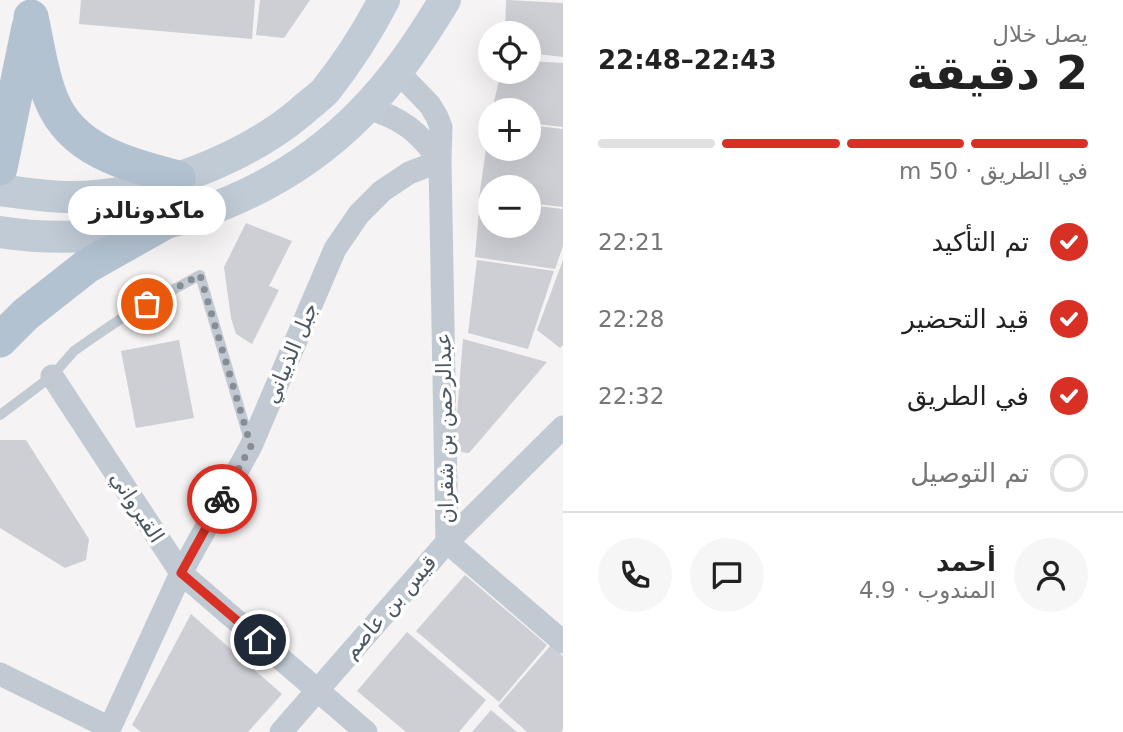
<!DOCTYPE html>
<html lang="ar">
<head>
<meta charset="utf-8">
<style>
	:root { --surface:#fff; --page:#f6f6f6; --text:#222; --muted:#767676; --line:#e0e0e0; --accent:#d93025 }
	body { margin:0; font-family:"DejaVu Sans","Noto Sans Arabic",sans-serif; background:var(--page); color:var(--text); direction:rtl; height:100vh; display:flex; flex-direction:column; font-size:26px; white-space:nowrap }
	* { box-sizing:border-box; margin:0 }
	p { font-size:23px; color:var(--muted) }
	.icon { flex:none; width:38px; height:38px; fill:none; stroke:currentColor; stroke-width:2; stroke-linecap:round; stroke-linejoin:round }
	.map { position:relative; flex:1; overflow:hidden; direction:ltr }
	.sheet { display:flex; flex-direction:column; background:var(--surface); width:560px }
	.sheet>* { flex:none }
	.tools { position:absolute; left:478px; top:21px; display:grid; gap:14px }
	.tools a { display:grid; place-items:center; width:63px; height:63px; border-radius:50%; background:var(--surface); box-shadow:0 7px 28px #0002; font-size:35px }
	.pin { position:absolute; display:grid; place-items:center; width:60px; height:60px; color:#fff; margin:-30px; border:4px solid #fff; border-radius:50%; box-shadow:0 2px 7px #0007 }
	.courier { position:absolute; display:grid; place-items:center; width:70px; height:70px; margin:-35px; border:5px solid #d93025; border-radius:50%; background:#fff; color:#222; box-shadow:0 2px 9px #0007 }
	.bubble { position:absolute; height:49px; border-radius:24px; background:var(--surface); box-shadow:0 7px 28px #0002; font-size:23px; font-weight:600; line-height:49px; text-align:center; direction:rtl }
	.headline em { font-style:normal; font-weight:600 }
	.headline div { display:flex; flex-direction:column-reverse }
	.headline { display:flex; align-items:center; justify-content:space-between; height:119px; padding:0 35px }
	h1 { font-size:46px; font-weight:600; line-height:52px }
	.bar { display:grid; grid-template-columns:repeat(4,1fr); gap:10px 7px; align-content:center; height:84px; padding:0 35px }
	.bar i { height:9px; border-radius:5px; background:var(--line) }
	.bar .on { background:var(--accent) }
	.bar p { grid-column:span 4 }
	.line { display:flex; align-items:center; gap:18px; padding:0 35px; border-top:2px solid var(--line) }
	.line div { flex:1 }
	.round { display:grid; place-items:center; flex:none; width:74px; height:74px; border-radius:37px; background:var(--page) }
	ol { padding:0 35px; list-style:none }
	li { display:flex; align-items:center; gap:21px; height:77px }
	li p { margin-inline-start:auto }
	li .icon { padding:7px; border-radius:50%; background:var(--accent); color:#fff; stroke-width:4 }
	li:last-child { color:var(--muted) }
	li i { width:38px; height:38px; border:4px solid var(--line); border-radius:50% }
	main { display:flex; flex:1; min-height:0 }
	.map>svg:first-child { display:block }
	.building { fill:#cdcfd5 }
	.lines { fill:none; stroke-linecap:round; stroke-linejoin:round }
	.service { stroke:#c1cad2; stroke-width:10 }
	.minor { stroke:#c1cad2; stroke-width:23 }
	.secondary { stroke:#c1cbd6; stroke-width:32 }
	.primary { stroke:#b3c2d1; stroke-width:35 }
	.done { stroke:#868d94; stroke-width:7; stroke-dasharray:0 12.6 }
	.route { stroke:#d93025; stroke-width:9 }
	.labels { text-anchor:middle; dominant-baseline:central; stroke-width:7; stroke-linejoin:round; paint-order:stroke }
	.street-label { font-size:21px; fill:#4a5661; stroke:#fff }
</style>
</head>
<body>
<main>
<section class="sheet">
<div class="headline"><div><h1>2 دقيقة</h1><p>يصل خلال</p></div><em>22:43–22:48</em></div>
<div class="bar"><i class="on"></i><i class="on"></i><i class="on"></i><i></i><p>في الطريق · 50 m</p></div>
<ol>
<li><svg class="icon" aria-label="check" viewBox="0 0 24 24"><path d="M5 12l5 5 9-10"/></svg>تم التأكيد<p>22:21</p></li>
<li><svg class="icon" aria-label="check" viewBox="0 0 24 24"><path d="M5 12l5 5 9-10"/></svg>قيد التحضير<p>22:28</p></li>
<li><svg class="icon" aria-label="check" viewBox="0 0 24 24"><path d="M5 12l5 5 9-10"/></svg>في الطريق<p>22:32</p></li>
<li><i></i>تم التوصيل</li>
</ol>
<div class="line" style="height:126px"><a class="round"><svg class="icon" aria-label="person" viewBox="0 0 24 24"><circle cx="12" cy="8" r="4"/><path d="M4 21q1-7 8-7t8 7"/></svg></a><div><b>أحمد</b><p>المندوب · 4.9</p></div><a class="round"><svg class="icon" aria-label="chat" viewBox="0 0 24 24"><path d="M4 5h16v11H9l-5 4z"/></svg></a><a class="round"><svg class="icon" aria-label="phone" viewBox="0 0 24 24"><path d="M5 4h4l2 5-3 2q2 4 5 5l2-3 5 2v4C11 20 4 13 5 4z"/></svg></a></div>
</section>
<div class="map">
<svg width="563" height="732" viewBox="0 0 563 732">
	<rect width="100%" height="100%" fill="#f5f3f3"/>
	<path class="building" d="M 81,0 L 255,0 L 252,39 L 79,24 Z
		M 260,0 L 310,0 L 284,38 L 256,35 Z
		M 506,0 L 563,3 L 563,57 L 528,53 L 528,33 L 505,33 Z
		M 528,61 L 563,63 L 563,127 L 528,123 L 528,110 L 492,110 L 501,72 L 528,72 Z
		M 528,125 L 563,129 L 563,207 L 528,203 L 528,187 L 490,187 L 490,199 L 479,198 L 488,135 L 490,149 L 528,149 Z
		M 480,200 L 490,201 L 490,226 L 528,226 L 528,205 L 563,209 L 563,246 L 555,269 L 475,257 Z
		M 246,223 L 292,241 L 269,286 L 279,290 L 252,344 L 236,334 L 231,318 L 224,267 Z
		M 477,260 L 554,271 L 528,349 L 468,333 Z
		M 563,260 L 563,345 L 560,348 L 537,330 Z
		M 463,339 L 547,362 L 469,453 L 454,451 Z
		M 179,340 L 194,418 L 136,428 L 121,351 Z
		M 0,440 L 26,440 L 89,539 L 86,560 L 65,568 L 0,528 Z
		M 465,575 L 547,645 L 499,702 L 416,631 Z
		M 191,614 L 282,694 L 248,732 L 141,732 L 132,725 Z
		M 407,632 L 486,700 L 459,732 L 406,732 L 357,691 Z
		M 551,645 L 563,656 L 563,730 L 561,732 L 527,732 L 498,706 Z
		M 491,710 L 517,732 L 472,732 Z"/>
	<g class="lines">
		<path class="service" d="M 0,415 L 52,376 L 74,351 L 91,339 L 125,316 L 200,275 L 249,440"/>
		<path class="minor" d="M 397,71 L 430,105 L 437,117 L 441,127 L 440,161 L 447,542 L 563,642
			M 366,108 C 401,117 419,132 440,161
			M 52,376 L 181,573 L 366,732
			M 0,674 L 110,728
			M 108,732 L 181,573 L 251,446 L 335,249 L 359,214 L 382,191 L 409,173 L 440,161
			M 281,732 L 447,542 L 563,427"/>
		<path class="secondary" d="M 0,190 C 23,193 46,197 69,197 C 146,198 244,160 302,111 C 309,104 319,98 326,90 C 348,62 368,31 384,0
			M 0,232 C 128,252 269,206 360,114 C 394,80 420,41 445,0"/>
		<path class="primary" d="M 31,17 C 37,43 41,77 52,101 C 73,152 130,165 178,178
			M 0,168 L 29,27
			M 0,340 L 26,314 L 87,266 L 165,222"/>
	</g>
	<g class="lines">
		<path class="done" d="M 147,304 L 200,275 L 251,446 L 222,499"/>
		<path class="route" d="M 222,499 L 181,573 L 260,640"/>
	</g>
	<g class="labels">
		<g class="street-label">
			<text transform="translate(291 353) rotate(-67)">جبل الذبياني</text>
			<text transform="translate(445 428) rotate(-91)">عبدالرحمن بن شقران</text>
			<text transform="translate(137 507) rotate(57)">القيرواني</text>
			<text transform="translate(390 607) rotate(-49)">قيس بن عاصم</text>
		</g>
	</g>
</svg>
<div class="tools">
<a><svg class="icon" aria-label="locate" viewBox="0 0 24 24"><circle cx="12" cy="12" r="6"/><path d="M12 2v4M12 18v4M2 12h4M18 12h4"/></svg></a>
<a>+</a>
<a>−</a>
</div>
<div class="pin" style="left:147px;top:304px;background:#ea580c"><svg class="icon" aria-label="bag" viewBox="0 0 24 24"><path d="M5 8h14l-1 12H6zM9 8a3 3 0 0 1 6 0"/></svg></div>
<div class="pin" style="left:260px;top:640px;background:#1f2937"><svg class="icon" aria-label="home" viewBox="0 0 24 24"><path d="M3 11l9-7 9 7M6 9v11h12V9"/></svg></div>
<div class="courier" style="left:222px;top:499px"><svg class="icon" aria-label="bike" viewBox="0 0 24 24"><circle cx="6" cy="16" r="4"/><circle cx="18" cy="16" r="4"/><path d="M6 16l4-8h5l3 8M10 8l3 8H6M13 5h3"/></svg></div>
<div class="bubble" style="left:68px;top:186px;width:158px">ماكدونالدز</div>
</div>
</main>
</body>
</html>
